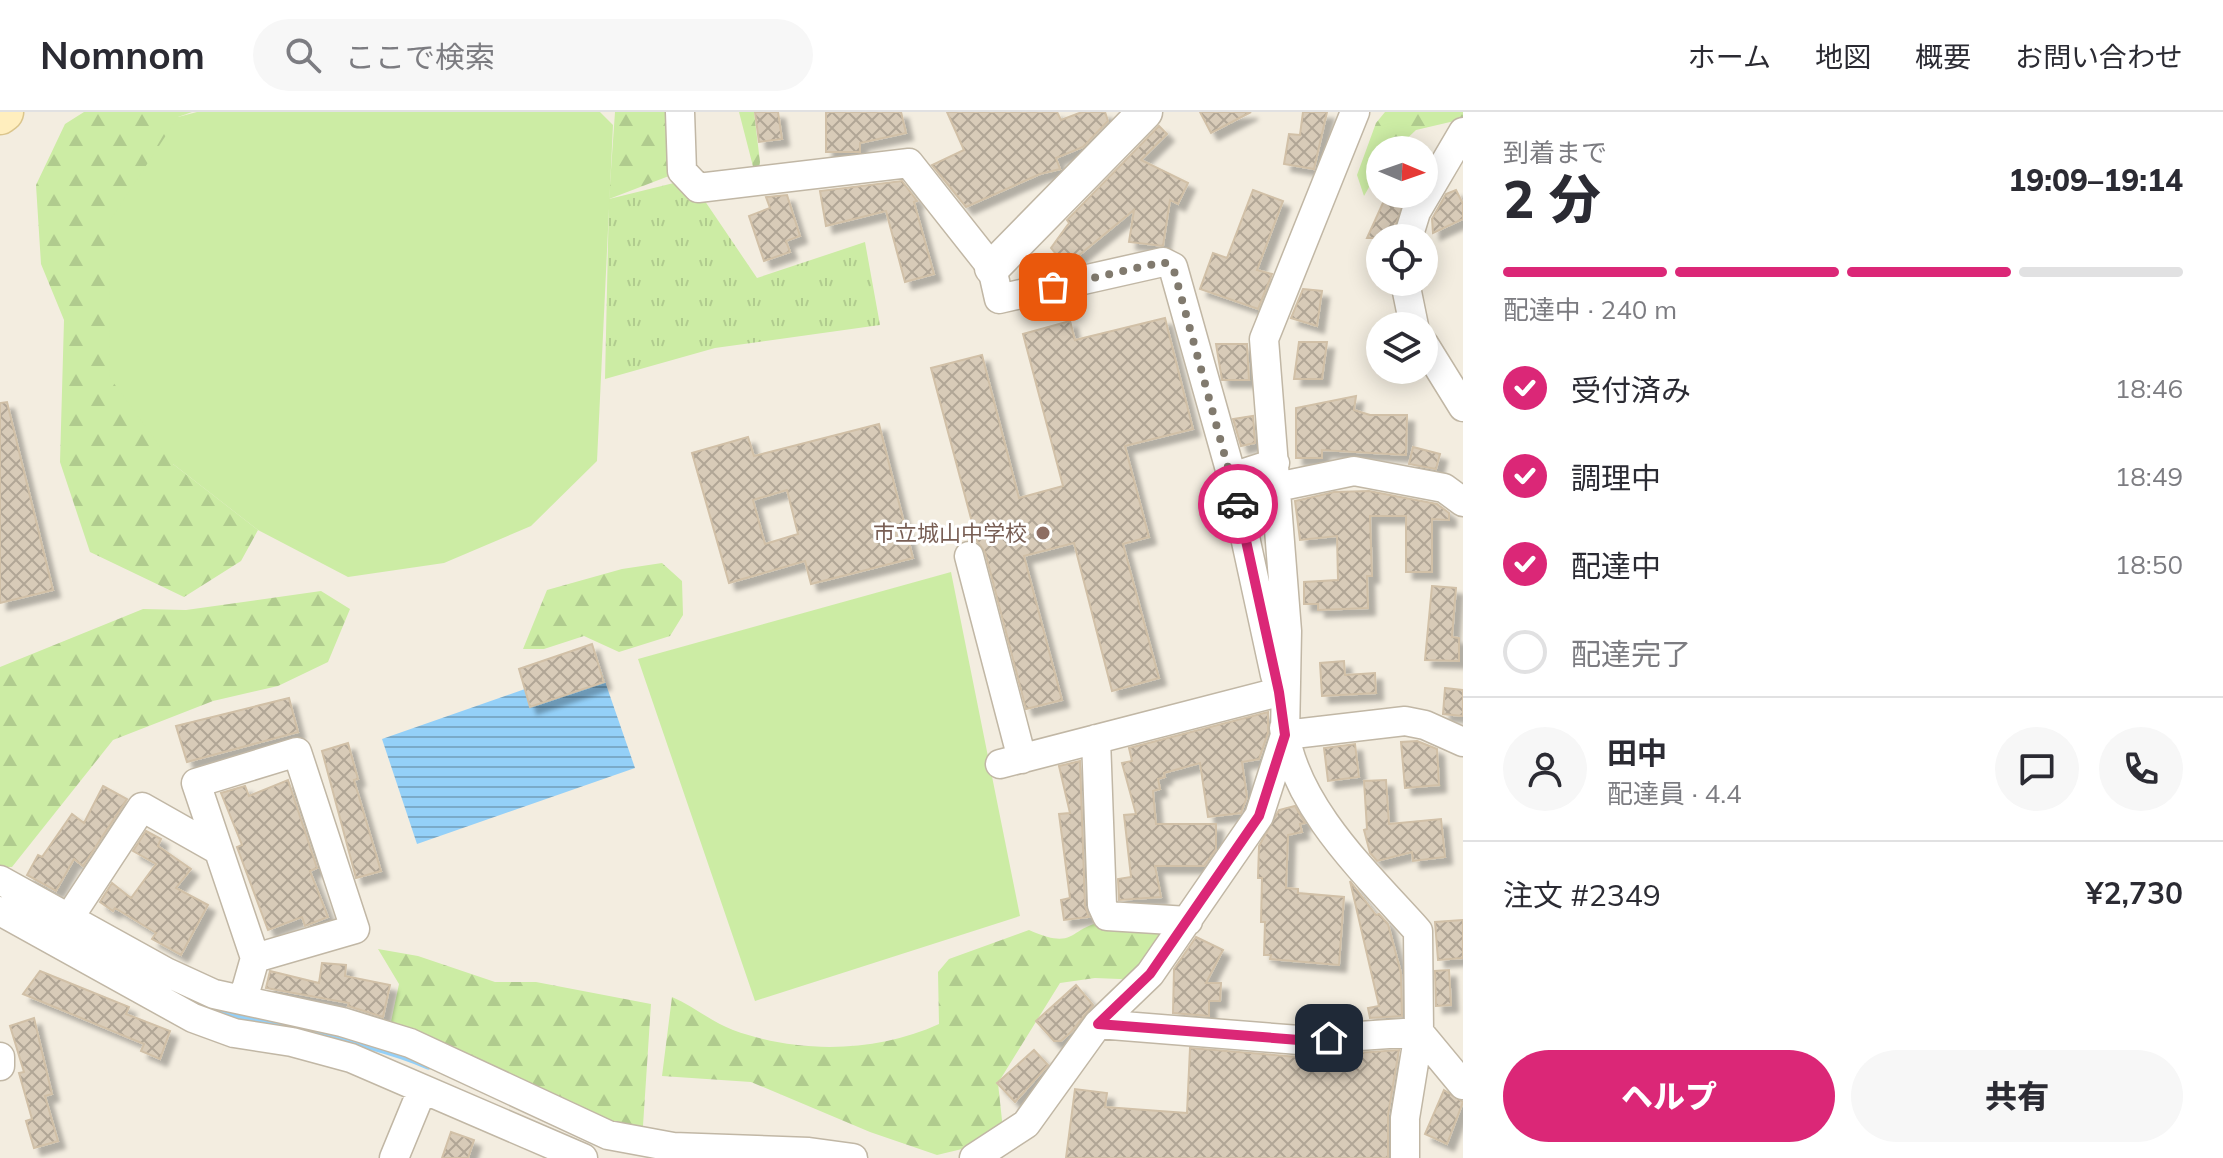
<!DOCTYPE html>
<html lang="ja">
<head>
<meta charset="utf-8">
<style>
	:root { --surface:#fff; --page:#f7f7f7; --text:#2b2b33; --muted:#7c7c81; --line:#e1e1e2; --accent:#db2777 }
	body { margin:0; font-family:Mulish,"Noto Sans JP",sans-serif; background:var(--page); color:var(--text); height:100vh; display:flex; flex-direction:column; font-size:30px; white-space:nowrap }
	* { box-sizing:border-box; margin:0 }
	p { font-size:26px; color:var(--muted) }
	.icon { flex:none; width:44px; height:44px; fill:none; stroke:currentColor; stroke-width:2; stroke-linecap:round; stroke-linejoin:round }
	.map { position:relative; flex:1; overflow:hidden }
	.drawer { display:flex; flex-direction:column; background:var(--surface); width:760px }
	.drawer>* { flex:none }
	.needle { width:52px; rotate:92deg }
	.fabs { position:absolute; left:1366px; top:24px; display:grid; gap:16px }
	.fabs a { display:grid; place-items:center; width:72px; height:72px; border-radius:50%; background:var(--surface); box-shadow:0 4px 20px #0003; font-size:40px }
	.pin { position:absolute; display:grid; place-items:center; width:68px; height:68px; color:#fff; margin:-34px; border-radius:16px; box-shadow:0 4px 12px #0006 }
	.courier { position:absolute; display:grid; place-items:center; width:80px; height:80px; margin:-40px; border:6px solid #db2777; border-radius:50%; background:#fff; color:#222; box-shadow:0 2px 10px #0007 }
	.summary em { font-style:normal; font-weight:800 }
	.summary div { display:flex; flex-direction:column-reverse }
	.summary { display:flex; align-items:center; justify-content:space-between; height:136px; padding:0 40px }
	h1 { font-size:52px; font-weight:800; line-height:60px }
	.bar { display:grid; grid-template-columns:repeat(4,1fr); gap:12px 8px; align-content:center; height:96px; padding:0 40px }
	.bar i { height:10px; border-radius:6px; background:var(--line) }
	.bar .active { background:var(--accent) }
	.bar p { grid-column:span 4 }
	.line { display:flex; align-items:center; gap:20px; padding:0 40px; border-top:2px solid var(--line) }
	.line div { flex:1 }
	.round { display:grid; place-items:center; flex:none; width:84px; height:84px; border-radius:42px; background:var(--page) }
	ol { padding:0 40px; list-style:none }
	li { display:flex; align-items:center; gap:24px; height:88px }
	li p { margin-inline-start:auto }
	li .icon { padding:8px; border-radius:50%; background:var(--accent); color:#fff; stroke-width:4 }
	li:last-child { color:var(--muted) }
	li i { width:44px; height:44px; border:4px solid var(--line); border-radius:50% }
	.action { display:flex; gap:16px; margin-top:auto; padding:16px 40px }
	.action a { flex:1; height:92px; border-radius:48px; background:var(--accent); color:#fff; font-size:32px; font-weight:800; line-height:92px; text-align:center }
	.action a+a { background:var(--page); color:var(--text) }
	header { display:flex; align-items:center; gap:48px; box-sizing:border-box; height:112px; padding:0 40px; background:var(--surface); border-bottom:2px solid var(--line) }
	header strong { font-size:38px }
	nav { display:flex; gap:44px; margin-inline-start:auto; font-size:28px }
	.search { width:560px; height:72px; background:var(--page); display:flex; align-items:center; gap:20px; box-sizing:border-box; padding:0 28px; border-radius:44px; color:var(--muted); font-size:30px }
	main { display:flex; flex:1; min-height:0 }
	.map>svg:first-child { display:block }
	.grass { fill:url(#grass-tufts) }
	.forest { fill:url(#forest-firs) }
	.park { fill:#cceca4 }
	.water { fill:url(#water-rules) }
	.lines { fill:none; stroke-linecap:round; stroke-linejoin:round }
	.stream { stroke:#94d0f8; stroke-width:7 }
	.building { fill:url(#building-cross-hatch); stroke:#d1c0a7; stroke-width:2; fill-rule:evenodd; filter:url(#shadow) }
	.minor-casing { stroke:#c1b7a5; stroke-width:31 }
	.tertiary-casing { stroke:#c1b7a5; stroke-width:37 }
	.secondary-casing { stroke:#dbc58c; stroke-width:41 }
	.minor { stroke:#fff; stroke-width:28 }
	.tertiary { stroke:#fff; stroke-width:34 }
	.secondary { stroke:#ffeebe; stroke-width:38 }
	.done { stroke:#817a6e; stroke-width:8; stroke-dasharray:0 14.4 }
	.route { stroke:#db2777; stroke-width:10 }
	.education-dot { fill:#8d6e63; stroke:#fff; stroke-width:3 }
	.labels { text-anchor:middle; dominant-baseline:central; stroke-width:6; stroke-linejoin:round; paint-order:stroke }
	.education-label { font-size:22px; fill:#785e54; stroke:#fff; text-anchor:end }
</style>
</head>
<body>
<header>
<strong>Nomnom</strong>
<div class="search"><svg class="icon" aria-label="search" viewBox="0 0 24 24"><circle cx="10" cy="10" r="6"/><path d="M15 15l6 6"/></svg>ここで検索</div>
<nav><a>ホーム</a><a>地図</a><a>概要</a><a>お問い合わせ</a></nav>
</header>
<main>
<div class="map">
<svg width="1463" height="1046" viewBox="0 0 1463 1046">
	<defs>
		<pattern id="grass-tufts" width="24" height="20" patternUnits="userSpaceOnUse" patternTransform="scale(2)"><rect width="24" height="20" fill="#cceca4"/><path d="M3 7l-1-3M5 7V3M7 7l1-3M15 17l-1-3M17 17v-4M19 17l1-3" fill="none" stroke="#b0cb8e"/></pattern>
		<pattern id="forest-firs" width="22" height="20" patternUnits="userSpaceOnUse" patternTransform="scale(2)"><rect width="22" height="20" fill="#cceca4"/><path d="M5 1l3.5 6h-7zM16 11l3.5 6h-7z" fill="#b0cb8e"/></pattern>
		<pattern id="water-rules" width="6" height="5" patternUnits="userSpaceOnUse" patternTransform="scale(2)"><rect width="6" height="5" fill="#94d0f8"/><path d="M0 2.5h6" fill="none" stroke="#7aaac9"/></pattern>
		<pattern id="building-cross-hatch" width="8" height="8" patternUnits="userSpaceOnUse" patternTransform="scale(2)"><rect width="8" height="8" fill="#d8cbb8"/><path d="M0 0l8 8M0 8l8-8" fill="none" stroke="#b1a696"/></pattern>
		<filter id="shadow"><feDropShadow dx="7" dy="7" stdDeviation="2" flood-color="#0004"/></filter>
	</defs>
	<rect width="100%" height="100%" fill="#f3ede0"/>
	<path class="grass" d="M 690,67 L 757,166 L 865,130 L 880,213 L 715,236 L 605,267 L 609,87 Z"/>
	<path class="forest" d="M 84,0 L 192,0 L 178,5 L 173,352 L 258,418 L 241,449 L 184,485 L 90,440 L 60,350 L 64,208 L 41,152 L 36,73 L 65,12 Z
		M 615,0 L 680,0 L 682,59 L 609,87 Z
		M 739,0 L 754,0 L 760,50 L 757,70 Z
		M 1385,0 L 1463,0 L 1463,7 L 1416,18 L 1395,38 L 1380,38 L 1380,56 L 1364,84 L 1357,63 L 1376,11 Z
		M 662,451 L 682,469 L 683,503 L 670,524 L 619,540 L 584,524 L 544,537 L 523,537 L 547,478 L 622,457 Z
		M 321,479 L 350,497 L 328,550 L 278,574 L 213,589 L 113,628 L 12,755 L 0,755 L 0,555 L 143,497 L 186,498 Z
		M 1188,809 L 1144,868 L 1095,866 L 1060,871 L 998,971 L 1004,1027 L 937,1043 L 870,1020 L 751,970 L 662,964 L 672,885 C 693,894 712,910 733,918 C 798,942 876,941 939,912 L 938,860 L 949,847 L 1029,818 C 1078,840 1068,814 1105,810 C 1132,808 1161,810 1188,809 Z
		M 378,837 L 418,844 L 495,870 L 536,870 L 651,892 L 642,1029 L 388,924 L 399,872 Z"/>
	<path class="park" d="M 197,0 L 600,0 L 613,13 L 597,349 L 531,414 L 444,451 L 348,465 L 258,418 L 173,352 L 110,266 L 109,110 L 178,5 Z
		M 951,460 L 1020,804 L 755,889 L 638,547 Z"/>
	<path class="water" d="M 592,532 L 635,656 L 417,732 L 382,627 L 525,577 L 519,557 Z"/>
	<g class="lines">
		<path class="stream" d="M 220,897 C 288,921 361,925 428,954"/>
	</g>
	<path class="building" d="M 755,0 L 778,0 L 782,27 L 759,30 Z
		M 826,0 L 901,0 L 906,21 L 860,31 L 860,40 L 826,40 Z
		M 947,0 L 1057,0 L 1061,8 L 1082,0 L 1105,0 L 1108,9 L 1083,35 L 1056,46 L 1060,57 L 1040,62 L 966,95 L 932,53 L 964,38 Z
		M 1200,0 L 1251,0 L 1211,21 Z
		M 1303,0 L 1327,0 L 1314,57 L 1284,52 L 1289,22 L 1300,23 Z
		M 1159,14 L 1167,22 L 1141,48 L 1188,71 L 1178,92 L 1170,88 L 1163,134 L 1129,130 L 1134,98 L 1066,154 L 1051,136 L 1069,111 L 1067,108 Z
		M 902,69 L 917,89 L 914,90 L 934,162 L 905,170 L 886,99 L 826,114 L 820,79 Z
		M 1253,78 L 1283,89 L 1257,158 L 1272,162 L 1258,197 L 1200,177 L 1213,141 L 1227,146 Z
		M 1456,78 L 1463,92 L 1463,107 L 1433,121 L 1432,107 L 1446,82 Z
		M 1387,82 L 1407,82 L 1391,126 L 1367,126 Z
		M 787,83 L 800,124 L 786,129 L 790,140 L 764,149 L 749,104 L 770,96 L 766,85 Z
		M 1303,177 L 1322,179 L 1317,214 L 1291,206 Z
		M 1165,206 L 1193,317 L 1125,334 L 1149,425 L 1123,432 L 1159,566 L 1112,579 L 1074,431 L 1024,444 L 1062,588 L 1026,597 L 985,440 L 977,429 L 931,256 L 982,243 L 1019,386 L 1063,374 L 1023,222 L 1070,209 L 1075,228 Z
		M 1299,230 L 1327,230 L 1322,267 L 1294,267 Z
		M 1216,232 L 1247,232 L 1249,268 L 1222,268 Z
		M 1356,284 L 1354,298 L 1370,303 L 1407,303 L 1406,343 L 1322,338 L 1322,346 L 1296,346 L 1296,296 Z
		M 7,290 L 53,478 L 0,491 L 0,291 Z
		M 1253,304 L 1255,331 L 1241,334 L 1233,307 Z
		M 879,312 L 913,446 L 811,472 L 805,449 L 729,471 L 692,341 L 748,325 L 754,344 ZM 787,378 L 798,422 L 765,432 L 753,388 Z
		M 1413,335 L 1440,342 L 1436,357 L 1409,352 Z
		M 1369,379 L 1437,392 L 1449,401 L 1449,408 L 1432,407 L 1432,460 L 1406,460 L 1406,404 L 1370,404 L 1372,464 L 1367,464 L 1368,496 L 1318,498 L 1318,492 L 1304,492 L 1304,470 L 1338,468 L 1337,424 L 1300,428 L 1295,389 L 1334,380 Z
		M 1432,474 L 1456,476 L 1452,525 L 1459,526 L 1459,549 L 1425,548 Z
		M 592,532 L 604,570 L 530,595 L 519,557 Z
		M 1344,549 L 1345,563 L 1375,561 L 1376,581 L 1322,584 L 1320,551 Z
		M 1445,576 L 1463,578 L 1463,604 L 1443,602 Z
		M 289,586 L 298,620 L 187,650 L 176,614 Z
		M 1268,600 L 1268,621 L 1259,647 L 1242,650 L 1247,685 L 1241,701 L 1208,705 L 1200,651 L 1164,661 L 1165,665 L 1158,667 L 1160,677 L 1153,679 L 1156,712 L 1216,712 L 1216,737 L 1204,754 L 1155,754 L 1161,785 L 1119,788 L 1118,767 L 1131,765 L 1124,703 L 1136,702 L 1122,651 L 1132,649 L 1129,636 Z
		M 1417,629 L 1437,637 L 1439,673 L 1405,676 L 1401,630 Z
		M 348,631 L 358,667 L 354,668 L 381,759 L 356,766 L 322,639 Z
		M 1355,632 L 1359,665 L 1328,669 L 1324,636 Z
		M 1080,649 L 1085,794 L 1089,805 L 1064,808 L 1061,788 L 1070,786 L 1059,702 L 1070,701 L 1059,654 Z
		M 288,668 L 317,756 L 310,759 L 328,805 L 305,814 L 302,805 L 268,818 L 237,735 L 242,733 L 221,681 L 245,674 L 249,684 Z
		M 1386,668 L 1389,712 L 1441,707 L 1445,745 L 1413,749 L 1412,740 L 1377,749 L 1370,741 L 1364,718 L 1367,717 L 1364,669 Z
		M 103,674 L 127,687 L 83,754 L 74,747 L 56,779 L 27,763 L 38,743 L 42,745 L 72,702 L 84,711 Z
		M 1295,694 L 1305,711 L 1300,712 L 1302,720 L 1288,723 L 1286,776 L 1298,777 L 1298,781 L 1344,785 L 1339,853 L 1270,847 L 1271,843 L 1264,843 L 1265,810 L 1261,810 L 1262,766 L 1258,766 L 1259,734 L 1279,698 Z
		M 146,719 L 161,727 L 158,734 L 191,757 L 176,776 L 208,793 L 181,843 L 152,827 L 156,821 L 115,796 L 113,799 L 100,790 L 112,771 L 131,786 L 156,752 L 133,739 Z
		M 1350,769 L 1376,803 L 1379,802 L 1388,812 L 1401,861 L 1402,904 L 1370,906 L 1368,896 L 1379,894 Z
		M 1463,808 L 1463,846 L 1438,848 L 1435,810 Z
		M 1196,825 L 1223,838 L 1206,871 L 1221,871 L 1220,889 L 1209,889 L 1209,904 L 1173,901 L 1174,857 Z
		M 322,851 L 346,853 L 345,864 L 390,873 L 383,905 L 348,894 L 349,891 L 266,876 L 270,859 L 319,871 Z
		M 1449,858 L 1451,893 L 1436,894 L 1435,859 Z
		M 40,859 L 129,895 L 126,902 L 170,919 L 160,947 L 141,939 L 144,932 L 23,882 Z
		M 1076,873 L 1093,893 L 1072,919 L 1061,929 L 1054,929 L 1036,909 Z
		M 34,906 L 52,982 L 45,984 L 58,1029 L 34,1036 L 26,1009 L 32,1007 L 19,961 L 24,960 L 10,914 Z
		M 1190,936 L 1298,945 L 1399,938 L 1388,1003 L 1388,1046 L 1066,1046 L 1075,977 L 1107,981 L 1105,995 L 1187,1001 Z
		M 1034,938 L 1048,953 L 1015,990 L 997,971 Z
		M 1444,978 L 1463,990 L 1447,1032 L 1425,1022 Z
		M 451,1020 L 474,1028 L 468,1046 L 442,1046 Z"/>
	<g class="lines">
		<g class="minor-casing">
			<path id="minor" d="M 680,0 L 682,59 L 698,76 L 909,51 L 992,156 L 999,187 L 1163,150 L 1173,155 L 1232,365 L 1275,351
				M 1408,126 L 1416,100 L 1463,20
				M 1405,170 L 1414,214
				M 1424,232 L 1463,295
				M 1232,365 L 1275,563
				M 1277,375 L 1354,359 L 1444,376 L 1463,390
				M 969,444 L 1022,647
				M 1284,616 C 1294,695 1368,763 1418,819 L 1419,920 L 1405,1006 L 1405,1046
				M 1285,623 L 1405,609 L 1425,613 L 1463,630
				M 1096,627 L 1102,793 L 1107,804 L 1188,809
				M 1000,652 L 1279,580
				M 0,768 L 166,860 L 214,882 L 342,910 L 410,931 L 608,1023 L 673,1035 L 809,1040 L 853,1046
				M 0,799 L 193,906 L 234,921 L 292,930 L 351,946 L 583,1046
				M 69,806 L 142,695 L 218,738
				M 243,888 L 255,846 L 355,817 L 297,640 L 196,671 L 255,846
				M 1098,912 L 1299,928 L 1419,920 L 1463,973
				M 0,945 L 0,954
				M 394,1046 L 422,978
				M 974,1046 L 1026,1012 L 1098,912 L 1150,862 L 1259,704 L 1285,623 L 1287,519 L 1264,227 L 1355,0"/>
		</g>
		<g class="tertiary-casing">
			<path id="tertiary" d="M 992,156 L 1145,0"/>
		</g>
		<g class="secondary-casing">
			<path id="secondary" d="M 0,3 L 4,0"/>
		</g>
		<use href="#minor" class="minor"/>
		<use href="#tertiary" class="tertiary"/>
		<use href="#secondary" class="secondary"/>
	</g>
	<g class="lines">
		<path class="done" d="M 1053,175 L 1163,150 L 1173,155 L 1238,392"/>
		<path class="route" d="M 1238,392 L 1279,580 L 1285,623 L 1259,704 L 1150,862 L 1098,912 L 1299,928 L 1329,926"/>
	</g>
	<circle class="education-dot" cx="1043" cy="421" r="8"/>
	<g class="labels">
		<g class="education-label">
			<text x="1027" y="421">市立城山中学校</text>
		</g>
	</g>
</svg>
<div class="fabs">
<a><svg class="needle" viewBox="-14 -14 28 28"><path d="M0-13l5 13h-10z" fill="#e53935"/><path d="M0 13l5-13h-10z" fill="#7c7c81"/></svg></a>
<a><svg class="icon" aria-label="locate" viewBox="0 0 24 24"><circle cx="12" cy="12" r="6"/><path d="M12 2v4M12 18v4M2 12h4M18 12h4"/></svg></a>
<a><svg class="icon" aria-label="layers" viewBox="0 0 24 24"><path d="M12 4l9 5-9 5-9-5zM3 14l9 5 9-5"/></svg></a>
</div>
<div class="pin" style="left:1053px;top:175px;background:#ea580c"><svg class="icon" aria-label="bag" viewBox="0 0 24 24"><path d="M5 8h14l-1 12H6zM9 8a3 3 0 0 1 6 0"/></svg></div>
<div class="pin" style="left:1329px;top:926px;background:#1f2937"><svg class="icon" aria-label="home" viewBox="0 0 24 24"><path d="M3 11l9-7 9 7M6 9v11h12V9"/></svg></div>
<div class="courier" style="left:1238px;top:392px"><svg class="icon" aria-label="car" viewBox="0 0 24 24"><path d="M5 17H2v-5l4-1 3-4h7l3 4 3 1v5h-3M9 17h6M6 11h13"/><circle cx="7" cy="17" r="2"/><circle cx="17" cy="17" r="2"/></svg></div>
</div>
<section class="drawer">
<div class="summary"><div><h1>2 分</h1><p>到着まで</p></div><em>19:09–19:14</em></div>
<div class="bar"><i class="active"></i><i class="active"></i><i class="active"></i><i></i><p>配達中 · 240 m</p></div>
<ol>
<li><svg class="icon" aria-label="check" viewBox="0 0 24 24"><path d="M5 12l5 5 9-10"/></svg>受付済み<p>18:46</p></li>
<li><svg class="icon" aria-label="check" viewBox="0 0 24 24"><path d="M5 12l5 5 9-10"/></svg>調理中<p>18:49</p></li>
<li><svg class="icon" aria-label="check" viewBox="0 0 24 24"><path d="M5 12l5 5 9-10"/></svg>配達中<p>18:50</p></li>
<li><i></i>配達完了</li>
</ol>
<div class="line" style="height:144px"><a class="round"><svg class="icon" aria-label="person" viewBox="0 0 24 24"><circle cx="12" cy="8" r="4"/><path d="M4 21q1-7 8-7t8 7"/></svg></a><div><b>田中</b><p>配達員 · 4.4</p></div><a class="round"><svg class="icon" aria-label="chat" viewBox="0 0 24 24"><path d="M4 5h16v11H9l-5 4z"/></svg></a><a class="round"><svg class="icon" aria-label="phone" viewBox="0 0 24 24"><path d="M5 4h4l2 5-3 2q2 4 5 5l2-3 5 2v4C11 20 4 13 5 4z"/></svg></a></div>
<div class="line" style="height:104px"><div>注文 #2349</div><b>¥2,730</b></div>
<div class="action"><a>ヘルプ</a><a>共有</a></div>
</section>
</main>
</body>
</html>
